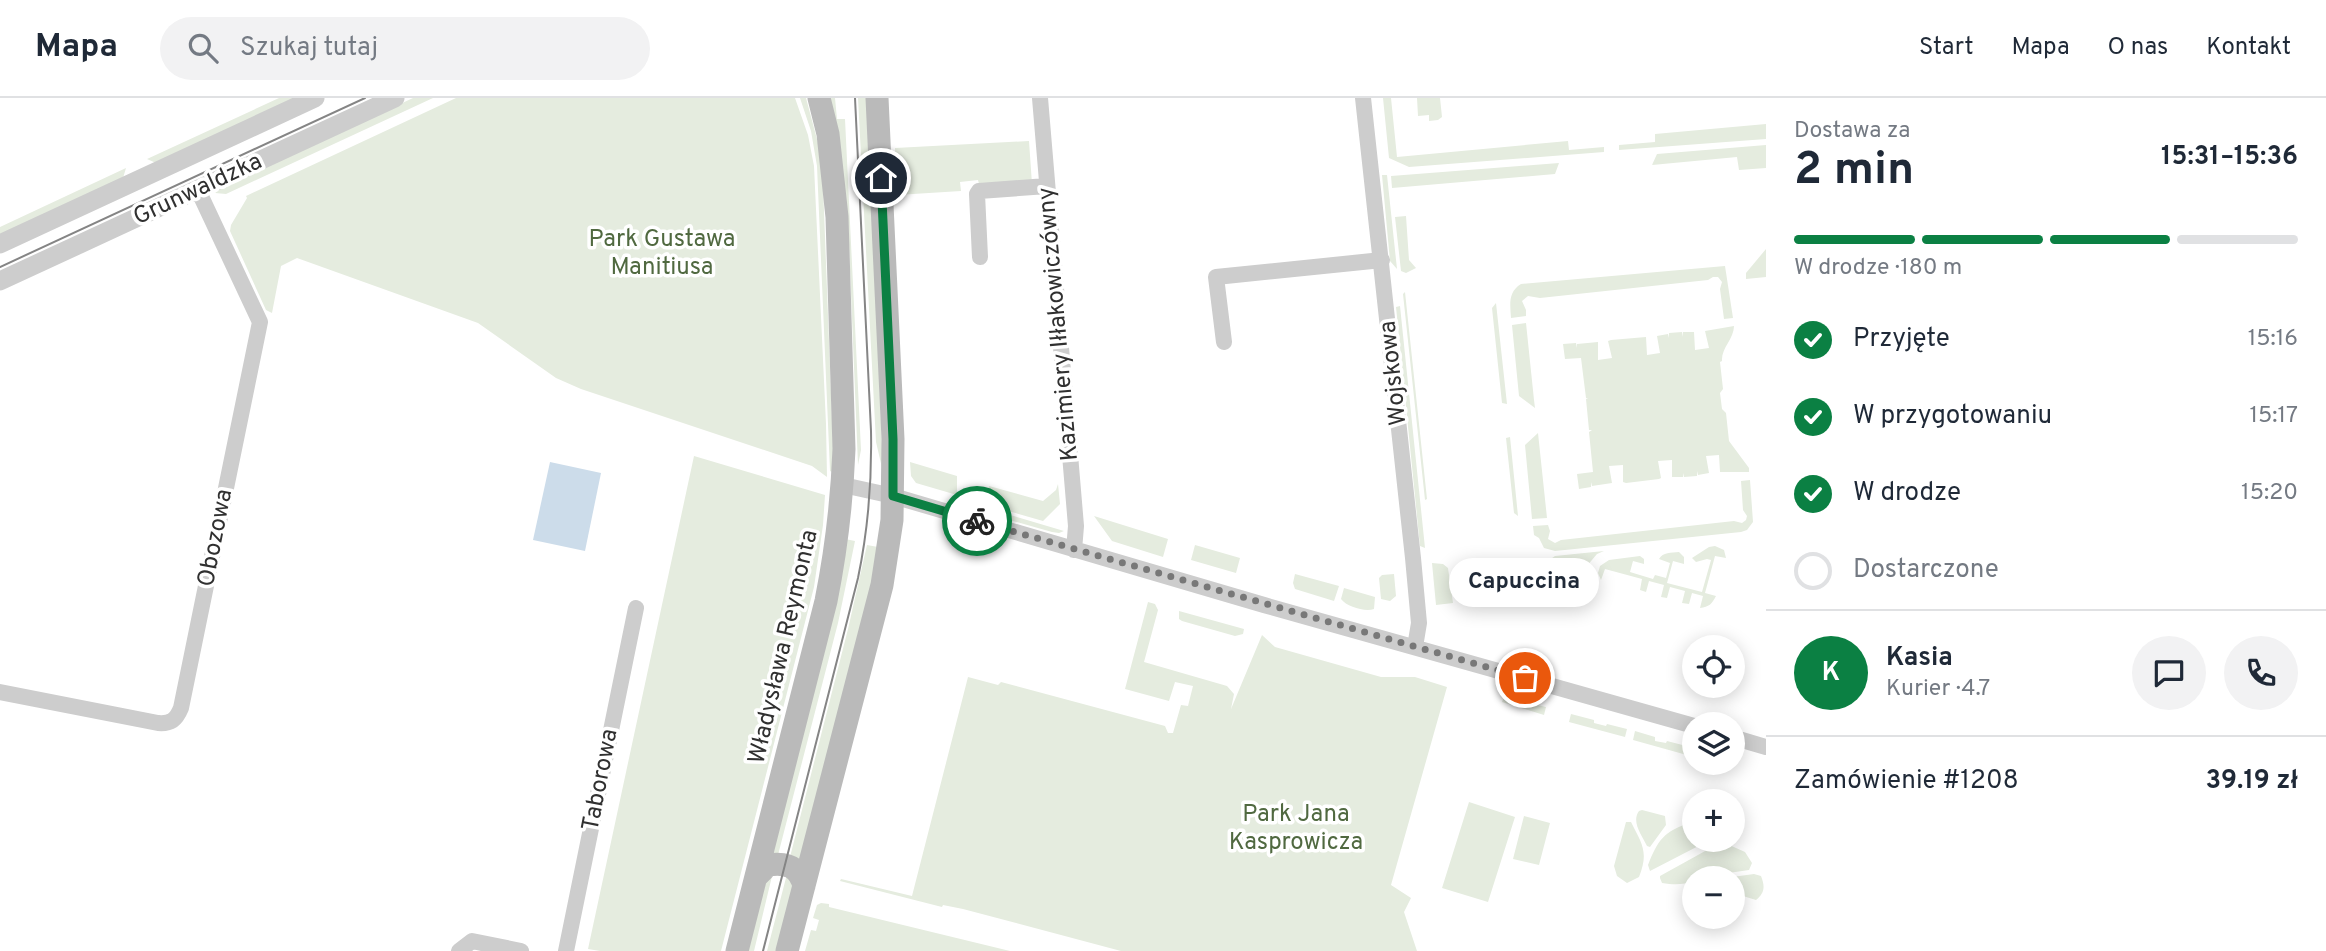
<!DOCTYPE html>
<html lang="pl">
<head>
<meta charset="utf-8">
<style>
	:root { --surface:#fff; --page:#f2f2f3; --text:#1f2937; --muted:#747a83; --line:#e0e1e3; --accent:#0b8043 }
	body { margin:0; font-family:Overpass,sans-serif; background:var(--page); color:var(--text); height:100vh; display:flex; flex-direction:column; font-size:26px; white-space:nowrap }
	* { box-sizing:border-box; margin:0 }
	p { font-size:23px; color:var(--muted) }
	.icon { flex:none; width:38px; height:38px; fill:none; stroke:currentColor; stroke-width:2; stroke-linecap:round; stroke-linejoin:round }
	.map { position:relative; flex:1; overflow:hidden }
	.details { display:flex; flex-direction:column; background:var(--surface); width:560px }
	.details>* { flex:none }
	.fabs { position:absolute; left:1682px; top:537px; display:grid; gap:14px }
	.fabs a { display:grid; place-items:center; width:63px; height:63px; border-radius:50%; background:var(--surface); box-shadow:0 4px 18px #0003; font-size:35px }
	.pin { position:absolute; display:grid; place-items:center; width:60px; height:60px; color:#fff; margin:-30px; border:4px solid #fff; border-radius:50%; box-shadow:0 2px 7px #0007 }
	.courier { position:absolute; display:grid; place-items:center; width:70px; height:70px; margin:-35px; border:5px solid #0b8043; border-radius:50%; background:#fff; color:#222; box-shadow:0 2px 9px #0007 }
	.bubble { position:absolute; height:49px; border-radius:24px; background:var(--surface); box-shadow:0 4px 18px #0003; font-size:23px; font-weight:700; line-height:49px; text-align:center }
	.headline em { font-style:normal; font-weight:700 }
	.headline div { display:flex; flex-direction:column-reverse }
	.headline { display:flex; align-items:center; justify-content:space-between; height:119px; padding:0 28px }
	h1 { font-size:46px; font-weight:700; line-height:52px }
	.bar { display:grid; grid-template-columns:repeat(4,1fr); gap:10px 7px; align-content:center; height:84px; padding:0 28px }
	.bar i { height:9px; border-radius:5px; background:var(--line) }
	.bar .current { background:var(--accent) }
	.bar p { grid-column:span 4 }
	.line { display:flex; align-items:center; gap:18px; padding:0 28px; border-top:2px solid var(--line) }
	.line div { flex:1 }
	.round { display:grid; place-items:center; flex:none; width:74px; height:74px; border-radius:37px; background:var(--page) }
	ol { padding:0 28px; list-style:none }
	li { display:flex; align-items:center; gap:21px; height:77px }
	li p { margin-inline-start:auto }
	li .icon { padding:7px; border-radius:50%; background:var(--accent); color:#fff; stroke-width:4 }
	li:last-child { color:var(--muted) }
	li i { width:38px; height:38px; border:4px solid var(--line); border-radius:50% }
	header { display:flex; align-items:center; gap:42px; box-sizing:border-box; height:98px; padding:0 35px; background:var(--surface); border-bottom:2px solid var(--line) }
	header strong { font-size:33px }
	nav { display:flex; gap:38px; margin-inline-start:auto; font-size:24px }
	.search { width:490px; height:63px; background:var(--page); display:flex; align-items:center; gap:18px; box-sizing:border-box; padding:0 24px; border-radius:38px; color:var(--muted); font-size:26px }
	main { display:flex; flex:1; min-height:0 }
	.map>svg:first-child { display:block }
	.green { fill:#e5ecdf }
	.water { fill:#ccdcea }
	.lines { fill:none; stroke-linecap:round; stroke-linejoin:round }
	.minor { stroke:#cdcdcd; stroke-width:16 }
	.tertiary { stroke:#cdcdcd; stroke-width:19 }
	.secondary { stroke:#bababa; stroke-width:23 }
	.tram { stroke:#858585; stroke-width:2 }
	.done { stroke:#787878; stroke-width:7; stroke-dasharray:0 12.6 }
	.route { stroke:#0b8043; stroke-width:9 }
	.labels { text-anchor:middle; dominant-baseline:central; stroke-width:7; stroke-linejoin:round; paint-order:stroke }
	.street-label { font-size:24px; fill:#303030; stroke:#fff }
	.park-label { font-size:24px; fill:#506940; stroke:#fff }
</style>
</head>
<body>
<header>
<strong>Mapa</strong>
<div class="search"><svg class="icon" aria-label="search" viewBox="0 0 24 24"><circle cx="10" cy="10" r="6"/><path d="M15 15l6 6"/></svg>Szukaj tutaj</div>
<nav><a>Start</a><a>Mapa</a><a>O nas</a><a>Kontakt</a></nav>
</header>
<main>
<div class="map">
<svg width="1766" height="853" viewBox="0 0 1766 853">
	<rect width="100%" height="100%" fill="#fff"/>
	<path class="green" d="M 279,0 L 295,0 L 156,65 L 147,61 Z
		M 413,0 L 433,0 L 226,96 L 215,95 L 222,89 Z
		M 456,0 L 795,0 L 808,37 L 814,68 L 826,326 L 827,379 L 812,368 L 581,291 L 556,280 L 478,225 L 297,160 L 281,168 L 272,215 L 266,212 L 230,133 L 231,127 L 247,100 L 246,98 Z
		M 800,0 L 806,0 L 822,60 L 834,375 L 830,373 L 817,68 L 811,33 Z
		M 827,0 L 835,0 L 837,21 L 845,21 L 861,352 L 858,367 L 848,122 Z
		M 858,0 L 868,0 L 883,374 L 876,344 Z
		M 1383,0 L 1391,0 L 1397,59 L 1568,43 L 1569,52 L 1604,49 L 1604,54 L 1409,69 L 1389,60 Z
		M 1417,0 L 1440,0 L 1442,19 L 1438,22 L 1429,23 L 1429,17 L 1418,18 Z
		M 1766,26 L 1766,41 L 1619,52 L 1619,47 L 1655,44 L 1655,36 Z
		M 1029,43 L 1032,86 L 979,86 L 978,82 L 960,84 L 961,93 L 897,97 L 895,50 Z
		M 1766,47 L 1766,70 L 1739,72 L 1737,59 L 1652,67 L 1657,56 Z
		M 1559,65 L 1555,76 L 1392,90 L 1391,78 Z
		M 126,70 L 123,80 L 0,137 L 0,129 Z
		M 1382,77 L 1387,77 L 1397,171 L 1390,163 Z
		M 1406,118 L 1409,162 L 1416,170 L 1406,175 L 1401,173 L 1395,119 Z
		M 1766,151 L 1766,179 L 1746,181 L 1746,175 Z
		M 1725,168 L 1733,220 L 1724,221 L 1720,191 L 1722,184 L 1718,179 L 1713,179 L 1708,182 L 1540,200 L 1528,198 L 1522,203 L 1526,212 L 1526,218 L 1511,220 C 1510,206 1508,194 1521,186 Z
		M 1405,194 L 1427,401 L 1425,402 L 1403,196 Z
		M 1496,205 L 1507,306 L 1502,305 L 1492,210 Z
		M 1400,208 L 1425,450 L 1420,448 L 1396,209 Z
		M 1526,225 L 1534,302 L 1535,310 L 1519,298 L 1512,227 Z
		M 1734,228 C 1734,241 1721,250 1722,263 L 1720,264 L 1723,291 L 1720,295 L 1722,311 L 1726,315 L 1729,343 L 1749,370 L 1749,374 L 1720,374 L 1719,357 L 1706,358 L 1709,375 L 1698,377 L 1697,373 L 1697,378 L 1684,379 L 1683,375 L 1683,379 L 1672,379 L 1672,362 L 1658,363 L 1661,380 L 1659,381 L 1626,385 L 1623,384 L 1623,367 L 1609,368 L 1612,385 L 1592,388 L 1591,384 L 1591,389 L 1579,391 L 1577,376 L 1593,374 L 1589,334 L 1592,332 L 1589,332 L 1586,301 L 1588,300 L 1586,300 L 1581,260 L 1565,261 L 1563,246 L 1576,245 L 1577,250 L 1577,246 L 1598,244 L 1598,262 L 1612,260 L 1608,243 L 1611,242 L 1646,239 L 1647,257 L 1660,255 L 1657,238 L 1668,236 L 1669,240 L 1669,235 L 1682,234 L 1682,239 L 1683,234 L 1694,234 L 1695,252 L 1709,250 L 1705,233 Z
		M 1538,335 L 1547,420 L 1532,421 L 1525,347 Z
		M 1510,339 L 1518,418 L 1514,415 L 1506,340 Z
		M 694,358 L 825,397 L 823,427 L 814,489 L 721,853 L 600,853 L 588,851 Z
		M 910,364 L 957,378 L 957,397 L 916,385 L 911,378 Z
		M 1750,382 L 1753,424 L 1747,432 L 1741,434 L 1555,453 L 1544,450 L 1539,440 L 1534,437 L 1533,428 L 1548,427 L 1550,433 L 1548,441 L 1555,445 L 1561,442 L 1734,423 L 1742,425 L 1746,422 L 1747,418 L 1743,412 L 1741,383 Z
		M 1058,386 L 1060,406 L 1043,423 L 984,406 L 989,388 L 1043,403 L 1056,392 Z
		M 1000,414 L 1064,433 L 1059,435 L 1052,434 L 999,419 Z
		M 1094,418 L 1168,441 L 1163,459 L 1112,443 Z
		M 845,441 L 855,443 L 838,525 L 778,757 L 769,758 Z
		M 867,447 L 878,449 L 875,475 L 801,766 L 790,759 L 848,531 Z
		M 1195,447 L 1240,460 L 1236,475 L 1191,462 Z
		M 1715,448 L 1724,452 L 1726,460 L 1715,458 L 1705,495 L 1716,498 C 1712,506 1709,509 1700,510 L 1703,498 L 1692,495 L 1689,506 L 1682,505 L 1685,493 L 1670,489 L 1667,500 L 1661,499 L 1664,487 L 1649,483 L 1646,494 L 1640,492 L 1642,481 L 1605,471 L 1601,482 L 1598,475 L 1600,468 L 1609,462 L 1640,458 L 1644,461 L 1644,466 L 1633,463 L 1630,474 L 1653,481 L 1655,477 L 1666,480 L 1670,465 L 1659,461 C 1663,454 1671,455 1679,454 L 1684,459 L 1684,466 L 1673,463 L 1667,485 L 1702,494 L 1711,462 L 1707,461 L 1696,464 L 1692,460 L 1709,449 Z
		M 1604,453 L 1597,456 L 1581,475 L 1545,465 L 1555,458 Z
		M 1432,465 L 1443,466 L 1448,470 L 1453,505 L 1436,507 Z
		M 1295,476 L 1339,488 L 1334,503 L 1295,491 L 1293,485 Z
		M 1394,476 L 1396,498 L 1390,503 L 1381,501 L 1379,480 L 1382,477 Z
		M 1344,490 L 1375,499 L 1374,511 C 1365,514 1347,509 1341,501 Z
		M 1148,504 L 1155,506 L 1158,512 L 1144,564 L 1227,588 L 1234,596 L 1231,611 L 1262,537 L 1275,549 L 1381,579 L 1415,579 L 1447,589 L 1391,787 L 1411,800 L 1404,814 L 1417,853 L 1121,853 L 963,811 L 943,807 L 942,809 L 840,783 L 841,781 L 912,798 L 968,579 L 998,587 L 1001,584 L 1165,628 L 1168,635 L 1173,635 L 1181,607 L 1188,608 L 1193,588 L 1175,584 L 1169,603 L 1125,591 Z
		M 1179,513 L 1244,531 L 1243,536 L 1235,538 L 1182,523 L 1179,521 Z
		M 1505,596 L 1519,600 L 1519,603 L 1546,609 L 1544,617 L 1502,604 Z
		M 1571,616 L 1594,622 L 1594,625 L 1606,628 L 1607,626 L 1627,631 L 1625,639 L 1569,624 Z
		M 1635,633 L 1655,639 L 1655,643 L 1666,645 L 1667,643 L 1694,650 L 1694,659 L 1633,642 Z
		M 1469,704 L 1515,719 L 1488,804 L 1442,790 Z
		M 1642,712 L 1665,718 L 1666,727 L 1650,749 L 1647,748 C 1642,737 1631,724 1639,713 Z
		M 1524,718 L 1550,725 L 1539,767 L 1513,761 Z
		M 1626,724 L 1631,724 C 1642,746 1649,754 1639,779 L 1627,785 L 1617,778 L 1614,768 Z
		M 1690,725 L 1694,726 L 1694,742 L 1710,742 L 1650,773 L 1648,767 C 1658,742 1664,733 1690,725 Z
		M 1727,746 L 1745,754 L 1752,765 L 1749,772 L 1694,780 L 1694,783 C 1683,787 1674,787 1662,785 L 1660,780 L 1660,778 L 1716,747 Z
		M 773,774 L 754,853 L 745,853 L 763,783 Z
		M 787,776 L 794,786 L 778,853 L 767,853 Z
		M 1754,776 L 1761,778 C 1765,788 1765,795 1756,802 L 1733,795 L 1732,780 L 1725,780 Z
		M 821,805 L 829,806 L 829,809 L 1010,853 L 805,853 L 811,832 L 816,833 L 819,822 L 813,820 L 817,807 Z"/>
	<path class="water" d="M 550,364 L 601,375 L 585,453 L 533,442 Z"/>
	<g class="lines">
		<path class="minor" d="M 1040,0 L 1076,428 L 1074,452
			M 1363,0 L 1413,460 L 1419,525 L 1415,549
			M 980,159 L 977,96 L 979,93 L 1047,88
			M 1224,244 L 1216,179 L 1382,162
			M 843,387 L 893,398 L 1264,507 L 1694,628
			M 0,594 L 158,625 C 171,626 176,622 181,610 L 260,224 L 198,92
			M 1732,639 L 1766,649
			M 459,853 L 472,843 L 521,853
			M 566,853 L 636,510"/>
		<path class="tertiary" d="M 0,146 L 315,0
			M 0,183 L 395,0"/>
		<path class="secondary" d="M 757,778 L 768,767 C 787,764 799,769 804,788
			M 737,853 L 826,503 C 836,453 842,402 844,351 L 837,119 L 828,36 L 819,0
			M 787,853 L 882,487 L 892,422 L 893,341 L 877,0"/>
		<path class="tram" d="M 0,169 L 365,0
			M 763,853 L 858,480 C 868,432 872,383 871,333 L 855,0"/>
	</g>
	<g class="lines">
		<path class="done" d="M 977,423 L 1525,580"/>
		<path class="route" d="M 881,80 L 893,341 L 893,398 L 977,423"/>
	</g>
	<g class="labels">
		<g class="street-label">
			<text transform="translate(198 92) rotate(-25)">Grunwaldzka</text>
			<text transform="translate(1059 226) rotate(-95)">Kazimiery Iłłakowiczówny</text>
			<text transform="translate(1394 275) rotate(-96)">Wojskowa</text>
			<text transform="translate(216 440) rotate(-79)">Obozowa</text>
			<text transform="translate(784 549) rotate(-77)">Władysława Reymonta</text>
			<text transform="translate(601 682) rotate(-79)">Taborowa</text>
		</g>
		<g class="park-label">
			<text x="662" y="142">Park Gustawa<tspan x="662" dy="28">Manitiusa</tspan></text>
			<text x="1296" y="717">Park Jana<tspan x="1296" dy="28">Kasprowicza</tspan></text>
		</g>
	</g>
</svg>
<div class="fabs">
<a><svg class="icon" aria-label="locate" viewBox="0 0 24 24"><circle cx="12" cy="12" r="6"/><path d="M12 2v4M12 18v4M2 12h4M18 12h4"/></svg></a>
<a><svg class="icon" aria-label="layers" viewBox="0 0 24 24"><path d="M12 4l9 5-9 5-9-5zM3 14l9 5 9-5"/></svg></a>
<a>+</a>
<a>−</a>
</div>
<div class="pin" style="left:1525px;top:580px;background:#ea580c"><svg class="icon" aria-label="bag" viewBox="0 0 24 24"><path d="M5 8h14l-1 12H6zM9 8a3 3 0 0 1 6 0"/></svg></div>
<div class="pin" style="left:881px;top:80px;background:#1f2937"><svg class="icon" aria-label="home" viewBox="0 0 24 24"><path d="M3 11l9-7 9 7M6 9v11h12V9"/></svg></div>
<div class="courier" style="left:977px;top:423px"><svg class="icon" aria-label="bike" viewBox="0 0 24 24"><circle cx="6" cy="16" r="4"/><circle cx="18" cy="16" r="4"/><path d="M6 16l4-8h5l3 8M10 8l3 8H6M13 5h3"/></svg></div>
<div class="bubble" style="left:1449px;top:460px;width:150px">Capuccina</div>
</div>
<section class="details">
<div class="headline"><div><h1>2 min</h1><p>Dostawa za</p></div><em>15:31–15:36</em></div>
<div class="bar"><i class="current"></i><i class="current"></i><i class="current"></i><i></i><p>W drodze · 180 m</p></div>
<ol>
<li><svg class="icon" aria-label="check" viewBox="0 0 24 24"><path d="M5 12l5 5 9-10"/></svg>Przyjęte<p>15:16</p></li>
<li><svg class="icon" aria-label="check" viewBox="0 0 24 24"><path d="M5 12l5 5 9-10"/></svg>W przygotowaniu<p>15:17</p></li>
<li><svg class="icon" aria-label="check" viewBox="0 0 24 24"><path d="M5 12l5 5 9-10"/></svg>W drodze<p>15:20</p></li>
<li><i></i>Dostarczone</li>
</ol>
<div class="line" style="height:126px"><b class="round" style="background:var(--accent);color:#fff">K</b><div><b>Kasia</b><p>Kurier · 4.7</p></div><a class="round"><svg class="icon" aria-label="chat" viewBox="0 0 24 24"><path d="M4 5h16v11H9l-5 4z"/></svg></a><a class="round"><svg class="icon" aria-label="phone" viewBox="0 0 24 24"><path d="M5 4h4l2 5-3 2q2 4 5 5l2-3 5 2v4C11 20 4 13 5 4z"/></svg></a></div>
<div class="line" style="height:91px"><div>Zamówienie #1208</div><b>39.19 zł</b></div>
</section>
</main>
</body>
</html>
